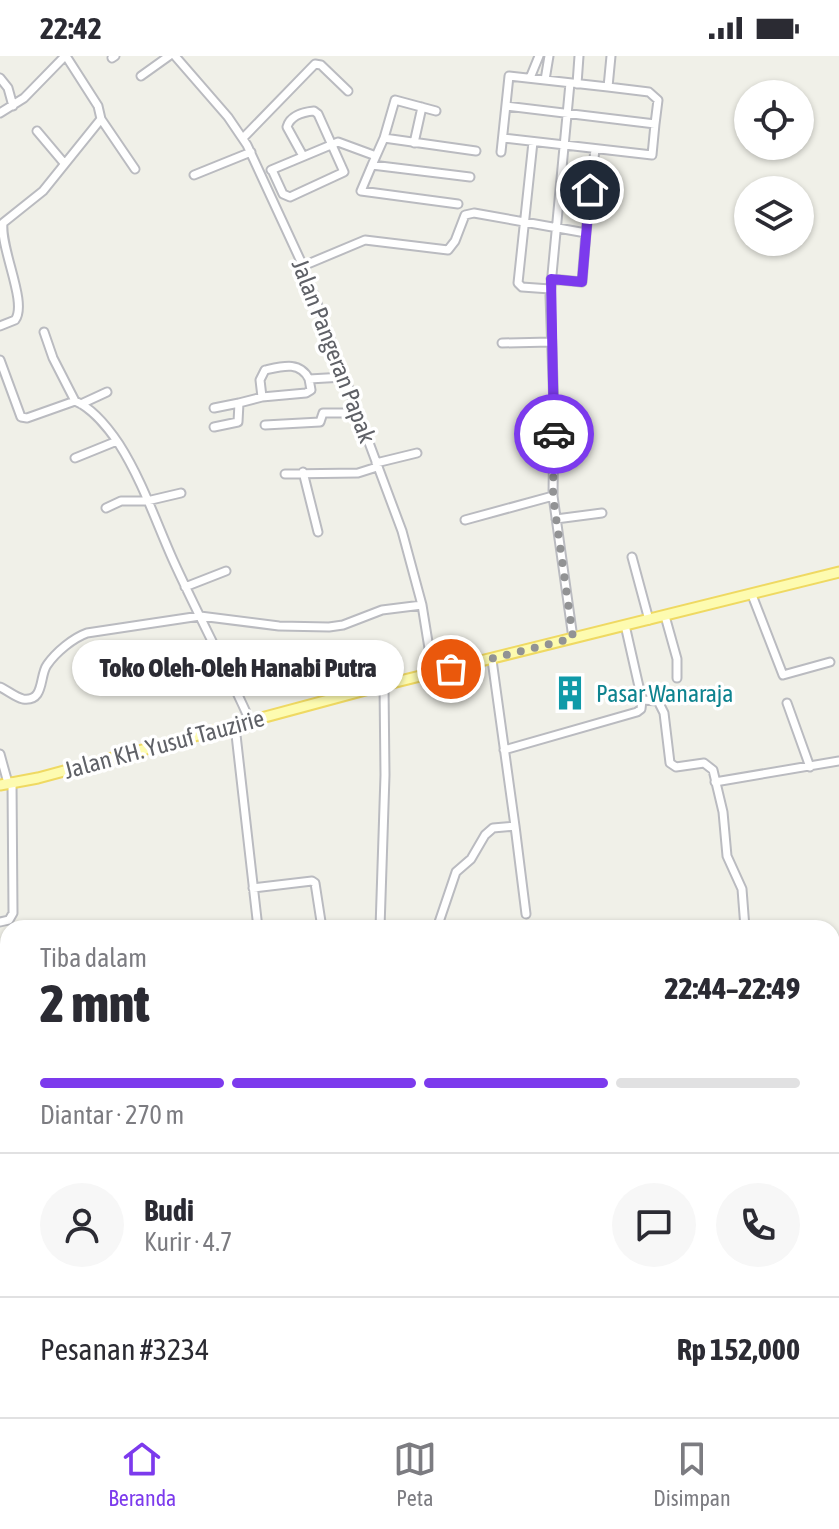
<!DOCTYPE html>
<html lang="id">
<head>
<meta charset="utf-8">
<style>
	:root { --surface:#fff; --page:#f7f7f7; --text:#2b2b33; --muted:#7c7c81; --line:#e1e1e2; --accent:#7c3aed }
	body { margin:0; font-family:"Asap Condensed",sans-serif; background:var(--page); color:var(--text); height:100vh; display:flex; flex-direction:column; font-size:30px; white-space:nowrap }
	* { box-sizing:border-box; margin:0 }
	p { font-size:26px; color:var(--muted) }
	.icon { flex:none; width:44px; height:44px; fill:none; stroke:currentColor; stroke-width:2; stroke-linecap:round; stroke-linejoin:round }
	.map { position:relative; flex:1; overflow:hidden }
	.sheet { position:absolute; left:0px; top:864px; width:840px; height:498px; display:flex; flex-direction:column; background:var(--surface); border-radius:24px 24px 0 0; box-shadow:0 2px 6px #0004 }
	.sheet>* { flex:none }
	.buttons { position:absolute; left:734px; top:24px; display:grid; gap:16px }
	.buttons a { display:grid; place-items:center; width:80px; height:80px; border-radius:50%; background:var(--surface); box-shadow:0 2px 6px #0004; font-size:40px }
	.pin { position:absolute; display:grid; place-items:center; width:68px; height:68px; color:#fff; margin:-34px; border:4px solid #fff; border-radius:50%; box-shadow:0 2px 8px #0007 }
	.courier { position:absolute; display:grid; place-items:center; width:80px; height:80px; margin:-40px; border:6px solid #7c3aed; border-radius:50%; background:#fff; color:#222; box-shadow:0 2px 10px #0007 }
	.bubble { position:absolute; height:56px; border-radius:28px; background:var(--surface); box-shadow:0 2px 6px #0004; font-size:26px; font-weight:800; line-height:56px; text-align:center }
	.summary em { font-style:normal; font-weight:800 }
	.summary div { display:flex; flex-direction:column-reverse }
	.summary { display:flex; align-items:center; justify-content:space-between; height:136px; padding:0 40px }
	h1 { font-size:52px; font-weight:800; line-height:60px }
	.bar { display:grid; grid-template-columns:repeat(4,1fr); gap:12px 8px; align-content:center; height:96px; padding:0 40px }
	.bar i { height:10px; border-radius:6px; background:var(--line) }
	.bar .active { background:var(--accent) }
	.bar p { grid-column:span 4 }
	.line { display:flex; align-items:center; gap:20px; padding:0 40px; border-top:2px solid var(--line) }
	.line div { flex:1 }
	.round { display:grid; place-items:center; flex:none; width:84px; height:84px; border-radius:42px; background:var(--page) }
	.status { display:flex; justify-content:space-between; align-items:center; height:56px; padding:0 40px; background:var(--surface); direction:ltr }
	.status svg { height:22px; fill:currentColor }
	.menu { display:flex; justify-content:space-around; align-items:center; height:112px; border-top:2px solid var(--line); background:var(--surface); font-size:22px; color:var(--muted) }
	.menu a { display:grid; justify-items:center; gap:4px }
	.menu .active { color:var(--accent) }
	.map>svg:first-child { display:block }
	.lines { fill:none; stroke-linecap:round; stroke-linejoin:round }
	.minor-casing { stroke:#babbc0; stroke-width:11 }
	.major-casing { stroke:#efd962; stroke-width:13 }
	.minor { stroke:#fff; stroke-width:7 }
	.major { stroke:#fdfbb0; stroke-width:9 }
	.done { stroke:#929394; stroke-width:8; stroke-dasharray:0 14.4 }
	.route { stroke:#7c3aed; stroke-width:10 }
	.labels { text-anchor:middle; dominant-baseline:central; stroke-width:7; stroke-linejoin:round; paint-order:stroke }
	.street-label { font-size:24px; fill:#5f6167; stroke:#fff }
	.culture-label { font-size:24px; fill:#0d838f; stroke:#fff; text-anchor:start }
</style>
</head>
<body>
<div class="status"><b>22:42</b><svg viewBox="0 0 49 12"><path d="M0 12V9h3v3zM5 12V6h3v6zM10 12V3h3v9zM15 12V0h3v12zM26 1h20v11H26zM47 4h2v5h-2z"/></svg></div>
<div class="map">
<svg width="839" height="1361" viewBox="0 0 839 1361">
	<rect width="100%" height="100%" fill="#f0f0e8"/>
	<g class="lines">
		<g class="minor-casing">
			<path id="minor" d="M 66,0 L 98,50 L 101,63 L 135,113
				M 175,0 L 228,61 L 247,89 L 303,210 L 402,475 L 422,549 L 433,617
				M 112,2 L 115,0
				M 141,20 L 169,0
				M 0,22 L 8,32 L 13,50
				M 530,22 L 539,0
				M 545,24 L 549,0
				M 570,27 L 550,240 L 554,353 L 553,440 L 573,582
				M 577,28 L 579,0
				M 608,31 L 649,36 L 658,44 L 655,68
				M 436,55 L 395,44 L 384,82 L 476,95
				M 0,57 L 24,42 L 65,0
				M 37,75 L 64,107
				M 243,82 L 315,8 L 321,9 L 348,35
				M 384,82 L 372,109 L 470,121
				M 503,82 L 652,99 L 655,68 L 506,50
				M 533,86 L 518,227 L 522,231 L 550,233
				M 414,87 L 422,51
				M 501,96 L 509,20 L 608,31 L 611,0
				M 372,109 L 361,135 L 458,148
				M 271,114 L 338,86 L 376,100
				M 272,114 L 283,138 L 290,141 L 344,116 L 318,58 L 314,55 C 303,56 290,60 287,71 L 303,100
				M 194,119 L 251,96
				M 303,210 L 365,184 L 448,194 L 455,185 L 465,159 L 474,157 L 586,177 L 595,93
				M 551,223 L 582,226 L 586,177
				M 0,270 L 15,264 C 28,247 0,193 3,167 L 43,135 L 101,63
				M 44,276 L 53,302 L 75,345
				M 502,287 L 551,286
				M 0,304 L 21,361 L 27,362 L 75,345 C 92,352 109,373 119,388 C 142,424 156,466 173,504 C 198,559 226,611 250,665
				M 262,341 L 260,324 L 265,314 C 283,310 300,305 309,323
				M 81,348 L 107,336
				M 214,352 L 239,347
				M 265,369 L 320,366 L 323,357 L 357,357
				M 214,371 L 238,366 L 239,347 L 262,341 L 306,337 L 311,334 L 309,323 L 344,321
				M 75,402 L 117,385
				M 376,407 L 417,397
				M 303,416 L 318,476
				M 285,418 L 358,417 L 377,411
				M 106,452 L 121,445 L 147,445 L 181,437
				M 556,463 L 602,457
				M 465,464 L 553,440
				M 632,501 L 649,564
				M 185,531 L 226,515
				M 752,539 L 783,619 L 830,606
				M 665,560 L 677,603 L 677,622
				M 625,569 L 642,644
				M 0,631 C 7,634 15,641 23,643 C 45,646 39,620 47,609 C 56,596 73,582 87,577 L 200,560 L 279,570 L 329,571 L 343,569 L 382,554 L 422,549
				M 787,647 L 810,711
				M 235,670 L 258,872
				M 504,694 L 637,656 L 641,653 L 642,644 L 658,645 L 664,657 L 670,707 L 676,711 L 704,707 L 713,714 L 723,756 L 727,800 L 742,833 L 745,872
				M 0,698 L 8,727
				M 715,726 L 839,705
				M 515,770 L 526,858
				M 253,832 L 312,825 L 315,827 L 322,872
				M 0,866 L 9,864 L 13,857 L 12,726
				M 380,872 L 385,719 L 384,629
				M 437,872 L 456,816 L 471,803 L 485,779 L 493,772 L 515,770 L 492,604
				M 832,967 L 839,966
				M 832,1196 L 839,1195
				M 2,1217 L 8,1216
				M 832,1237 L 839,1263
				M 832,1282 L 839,1279
				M 460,1354 L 461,1361
				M 552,1354 L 554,1361
				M 819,1354 L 819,1361
				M 151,1361 L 152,1354
				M 285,1361 L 286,1354
				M 313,1361 L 313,1354
				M 686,1361 L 687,1354"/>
		</g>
		<g class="major-casing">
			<path id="major" d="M 0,729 L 38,722 L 384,629 L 839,516"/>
		</g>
		<use href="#minor" class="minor"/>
		<use href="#major" class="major"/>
	</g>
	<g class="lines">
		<path class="done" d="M 451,613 L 573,582 L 553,440 L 554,378"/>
		<path class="route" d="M 554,378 L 551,223 L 582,226 L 590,134"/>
	</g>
	<defs>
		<g id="building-bare" transform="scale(2.76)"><path d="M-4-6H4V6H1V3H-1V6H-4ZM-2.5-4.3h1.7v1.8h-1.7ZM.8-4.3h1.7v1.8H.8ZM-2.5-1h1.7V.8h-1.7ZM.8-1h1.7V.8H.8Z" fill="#0f9aa8" stroke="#fff" stroke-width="2.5" paint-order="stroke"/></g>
	</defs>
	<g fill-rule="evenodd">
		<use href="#building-bare" x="570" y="637"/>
	</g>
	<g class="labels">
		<g class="street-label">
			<text transform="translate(334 295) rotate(69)">Jalan Pangeran Papak</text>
			<text transform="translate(164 688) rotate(-15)">Jalan KH. Yusuf Tauzirie</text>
		</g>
		<g class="culture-label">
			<text x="596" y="637">Pasar Wanaraja</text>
		</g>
	</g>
</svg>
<div class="buttons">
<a><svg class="icon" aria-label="locate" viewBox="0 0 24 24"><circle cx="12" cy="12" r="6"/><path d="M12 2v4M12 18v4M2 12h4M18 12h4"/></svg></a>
<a><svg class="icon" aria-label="layers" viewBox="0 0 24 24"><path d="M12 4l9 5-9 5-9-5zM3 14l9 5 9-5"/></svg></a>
</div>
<div class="pin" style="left:451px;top:613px;background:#ea580c"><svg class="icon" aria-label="bag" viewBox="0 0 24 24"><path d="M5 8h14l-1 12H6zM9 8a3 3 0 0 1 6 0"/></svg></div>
<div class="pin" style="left:590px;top:134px;background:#1f2937"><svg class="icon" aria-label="home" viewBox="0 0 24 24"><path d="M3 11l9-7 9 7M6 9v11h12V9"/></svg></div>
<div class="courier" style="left:554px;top:378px"><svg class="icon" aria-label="car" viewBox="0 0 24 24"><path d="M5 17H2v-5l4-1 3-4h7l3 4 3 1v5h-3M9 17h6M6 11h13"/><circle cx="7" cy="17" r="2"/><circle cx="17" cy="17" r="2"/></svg></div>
<div class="bubble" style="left:72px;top:584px;width:332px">Toko Oleh-Oleh Hanabi Putra</div>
<section class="sheet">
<div class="summary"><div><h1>2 mnt</h1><p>Tiba dalam</p></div><em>22:44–22:49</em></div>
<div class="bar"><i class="active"></i><i class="active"></i><i class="active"></i><i></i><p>Diantar · 270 m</p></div>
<div class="line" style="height:144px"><a class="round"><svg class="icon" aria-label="person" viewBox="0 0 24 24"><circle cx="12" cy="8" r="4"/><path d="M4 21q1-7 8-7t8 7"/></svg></a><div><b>Budi</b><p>Kurir · 4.7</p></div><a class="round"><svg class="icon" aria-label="chat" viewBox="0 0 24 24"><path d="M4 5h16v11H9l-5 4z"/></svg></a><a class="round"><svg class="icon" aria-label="phone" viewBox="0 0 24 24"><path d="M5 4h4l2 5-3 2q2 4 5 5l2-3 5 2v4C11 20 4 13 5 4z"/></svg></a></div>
<div class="line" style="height:104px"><div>Pesanan #3234</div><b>Rp 152,000</b></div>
</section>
</div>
<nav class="menu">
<a class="active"><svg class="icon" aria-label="home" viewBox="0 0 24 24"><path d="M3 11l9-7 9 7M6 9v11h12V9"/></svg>Beranda</a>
<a><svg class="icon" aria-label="map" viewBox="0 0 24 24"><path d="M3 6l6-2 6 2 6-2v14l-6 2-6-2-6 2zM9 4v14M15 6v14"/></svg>Peta</a>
<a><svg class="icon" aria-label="saved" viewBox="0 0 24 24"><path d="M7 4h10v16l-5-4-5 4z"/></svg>Disimpan</a>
</nav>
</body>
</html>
